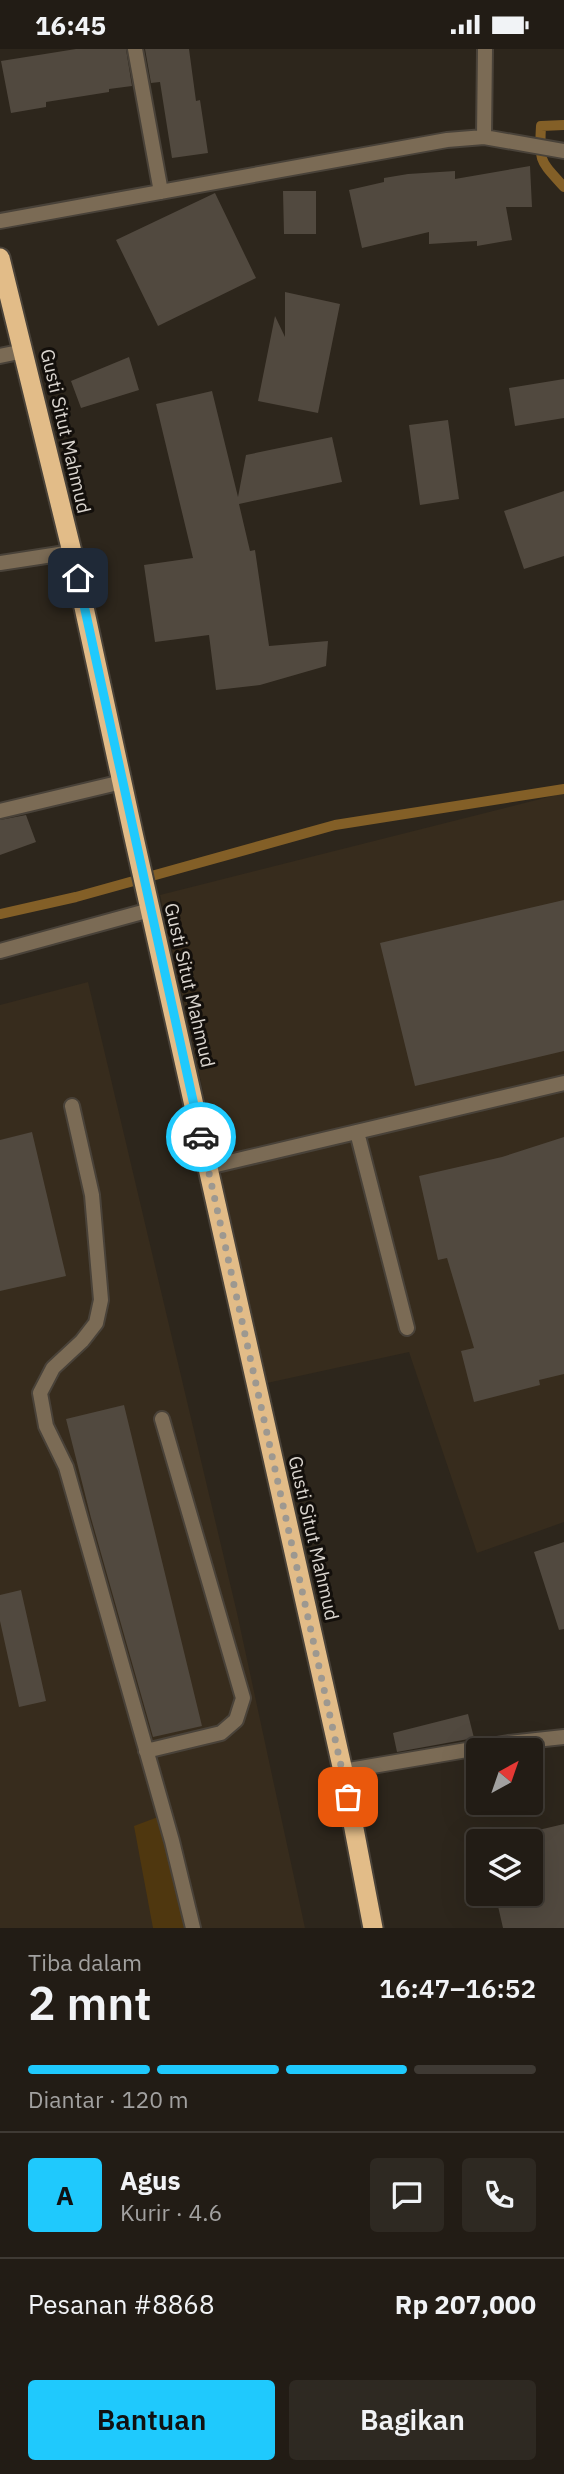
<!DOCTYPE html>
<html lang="id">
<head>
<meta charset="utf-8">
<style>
	:root { --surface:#221c15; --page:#2e2922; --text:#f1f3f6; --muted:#a2a1a0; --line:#3f3a34; --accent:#1fc9fd }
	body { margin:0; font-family:"IBM Plex Sans",sans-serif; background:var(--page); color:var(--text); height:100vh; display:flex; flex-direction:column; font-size:26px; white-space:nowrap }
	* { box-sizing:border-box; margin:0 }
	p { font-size:23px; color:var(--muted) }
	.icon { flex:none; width:38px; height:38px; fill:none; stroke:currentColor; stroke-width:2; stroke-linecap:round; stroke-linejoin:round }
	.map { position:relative; height:1879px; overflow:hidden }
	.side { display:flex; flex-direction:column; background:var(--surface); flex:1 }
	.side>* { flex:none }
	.needle { width:46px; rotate:40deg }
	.fabs { position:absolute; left:466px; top:1689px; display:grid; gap:14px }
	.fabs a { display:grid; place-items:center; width:77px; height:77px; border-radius:7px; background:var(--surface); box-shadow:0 7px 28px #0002,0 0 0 2px var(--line); font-size:35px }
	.pin { position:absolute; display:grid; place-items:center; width:60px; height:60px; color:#fff; margin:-30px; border-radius:14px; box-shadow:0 4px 10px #0006 }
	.courier { position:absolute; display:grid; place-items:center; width:70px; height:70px; margin:-35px; border:5px solid #1fc9fd; border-radius:50%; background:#fff; color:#222; box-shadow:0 2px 9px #0007 }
	.overview em { font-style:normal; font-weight:600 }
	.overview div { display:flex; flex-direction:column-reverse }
	.overview { display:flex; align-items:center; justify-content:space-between; height:119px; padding:0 28px }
	h1 { font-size:46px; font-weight:600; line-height:52px }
	.bar { display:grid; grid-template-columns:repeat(4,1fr); gap:10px 7px; align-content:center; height:84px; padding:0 28px }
	.bar i { height:9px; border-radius:5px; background:var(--line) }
	.bar .selected { background:var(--accent) }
	.bar p { grid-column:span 4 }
	.line { display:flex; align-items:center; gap:18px; padding:0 28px; border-top:2px solid var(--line) }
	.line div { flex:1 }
	.round { display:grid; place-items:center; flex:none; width:74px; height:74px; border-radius:7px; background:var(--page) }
	.action { display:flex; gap:14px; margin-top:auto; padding:14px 28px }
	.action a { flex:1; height:80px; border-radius:7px; background:var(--accent); color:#111; font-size:28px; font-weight:600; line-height:80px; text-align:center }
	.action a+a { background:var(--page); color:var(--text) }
	.status { display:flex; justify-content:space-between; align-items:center; height:49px; padding:0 35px; background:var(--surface); direction:ltr }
	.status svg { height:19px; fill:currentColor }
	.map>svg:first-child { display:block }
	.built { fill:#372c1d }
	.green { fill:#4f370f }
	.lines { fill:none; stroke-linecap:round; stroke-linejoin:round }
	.stream { stroke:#835f27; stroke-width:10 }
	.building { fill:#51493f }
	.service-casing { stroke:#494239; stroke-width:18 }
	.minor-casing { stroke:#494239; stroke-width:18 }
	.trunk-casing { stroke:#494239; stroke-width:23 }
	.service { stroke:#7b6b55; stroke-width:14 }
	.minor { stroke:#7b6b55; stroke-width:14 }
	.trunk { stroke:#e2bc88; stroke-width:19 }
	.done { stroke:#9d9890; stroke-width:7; stroke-dasharray:0 12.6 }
	.route { stroke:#1fc9fd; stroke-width:9 }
	.labels { text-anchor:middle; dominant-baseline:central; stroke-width:6; stroke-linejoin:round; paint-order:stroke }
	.street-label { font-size:19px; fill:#dad5cf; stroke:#130f0b }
</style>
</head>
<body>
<div class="status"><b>16:45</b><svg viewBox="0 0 49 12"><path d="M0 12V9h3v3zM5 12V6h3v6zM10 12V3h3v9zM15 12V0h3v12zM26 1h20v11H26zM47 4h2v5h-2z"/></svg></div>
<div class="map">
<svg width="564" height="1879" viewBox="0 0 564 1879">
	<rect width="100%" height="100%" fill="#2d261c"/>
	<path class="built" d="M 564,744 L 564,1473 L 477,1504 L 409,1303 L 267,1334 L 160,846 Z
		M 88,933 L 237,1564 L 305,1879 L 0,1879 L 0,956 Z"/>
	<path class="green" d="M 158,1768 L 185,1879 L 153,1879 L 134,1777 Z"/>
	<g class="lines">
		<path class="stream" d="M 564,76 L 541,77 C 539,114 540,111 564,138
			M 0,865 L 76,848 L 335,776 L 564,740"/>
	</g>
	<path class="building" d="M 76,0 L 126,0 L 132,37 L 109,40 L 109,43 L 46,53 L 46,58 L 11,64 L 1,12 Z
		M 145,0 L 189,0 L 196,52 L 200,51 L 208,104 L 172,109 L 160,33 L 151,34 Z
		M 530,117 L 532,158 L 506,158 L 512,191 L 477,197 L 477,192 L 429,195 L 429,183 L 362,199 L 349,141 L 384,133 L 384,129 L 408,125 L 455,122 L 455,130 Z
		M 283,142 L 316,142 L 316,185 L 284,185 Z
		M 215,144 L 256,229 L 158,277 L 116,191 Z
		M 285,243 L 340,255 L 318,364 L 258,352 L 275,267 L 285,288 Z
		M 129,308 L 139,341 L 81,359 L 71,332 Z
		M 564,330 L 564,369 L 515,377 L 509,339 Z
		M 212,342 L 238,448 L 246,406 L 332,388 L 342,433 L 239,455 L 250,502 L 255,501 L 269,597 L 328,592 L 326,617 L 260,636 L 216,641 L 209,586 L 155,593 L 144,516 L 193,509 L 156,355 Z
		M 448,371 L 459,450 L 420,456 L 409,376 Z
		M 564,442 L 564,507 L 524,520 L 504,462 Z
		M 26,766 L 36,793 L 0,806 L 0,771 Z
		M 564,851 L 564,1002 L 415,1037 L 380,894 Z
		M 32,1083 L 66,1227 L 0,1242 L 0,1091 Z
		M 564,1088 L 564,1325 L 539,1331 L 540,1336 L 474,1353 L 461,1302 L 474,1299 L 447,1209 L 438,1211 L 419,1127 L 502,1108 Z
		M 124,1356 L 202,1677 L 153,1688 L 91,1469 L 66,1370 Z
		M 564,1493 L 564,1580 L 559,1581 L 534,1503 Z
		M 21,1541 L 46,1652 L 19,1658 L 0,1572 L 0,1546 Z
		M 468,1665 L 474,1689 L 397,1703 L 393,1684 Z
		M 564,1775 L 564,1879 L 503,1879 L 495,1844 L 530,1844 L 530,1783 Z"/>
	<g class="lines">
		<g class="service-casing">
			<path id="service" d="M 0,762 L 122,733
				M 0,902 L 150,861
				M 72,1057 L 92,1146 L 101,1251 L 96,1274 L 82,1292 L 53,1319 L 40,1344 L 46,1377 L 66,1418 L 172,1792 L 193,1879
				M 357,1083 L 407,1279
				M 208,1118 L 564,1034
				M 146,1702 L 221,1684 L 236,1671 L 243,1649 L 162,1370"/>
		</g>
		<g class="minor-casing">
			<path id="minor" d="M 135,0 L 161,143
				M 484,88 L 485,0
				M 0,172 L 447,91 L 484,88 L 564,102
				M 0,307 L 24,302
				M 0,514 L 72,503
				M 343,1722 L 508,1694 L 564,1688"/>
		</g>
		<g class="trunk-casing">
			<path id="trunk" d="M 0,209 L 72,503 L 133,784 L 343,1722 L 373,1879"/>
		</g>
		<use href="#service" class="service"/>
		<use href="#minor" class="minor"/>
		<use href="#trunk" class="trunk"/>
	</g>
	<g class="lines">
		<path class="done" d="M 201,1088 L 348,1748"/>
		<path class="route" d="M 78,529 L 201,1088"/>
	</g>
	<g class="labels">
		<g class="street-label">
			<text transform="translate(66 382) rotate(77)">Gusti Situt Mahmud</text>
			<text transform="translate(190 936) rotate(77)">Gusti Situt Mahmud</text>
			<text transform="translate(314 1489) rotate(77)">Gusti Situt Mahmud</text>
		</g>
	</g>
</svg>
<div class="fabs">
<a><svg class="needle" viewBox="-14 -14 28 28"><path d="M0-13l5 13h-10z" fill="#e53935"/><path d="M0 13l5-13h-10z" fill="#a2a1a0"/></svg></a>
<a><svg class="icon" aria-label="layers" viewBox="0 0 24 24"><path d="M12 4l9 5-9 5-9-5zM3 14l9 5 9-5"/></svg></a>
</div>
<div class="pin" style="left:348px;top:1748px;background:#ea580c"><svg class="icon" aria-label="bag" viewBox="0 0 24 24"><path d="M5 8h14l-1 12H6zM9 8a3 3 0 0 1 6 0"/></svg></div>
<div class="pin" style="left:78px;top:529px;background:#1f2937"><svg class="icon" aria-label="home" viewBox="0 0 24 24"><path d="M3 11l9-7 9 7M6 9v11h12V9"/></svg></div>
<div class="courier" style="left:201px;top:1088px"><svg class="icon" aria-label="car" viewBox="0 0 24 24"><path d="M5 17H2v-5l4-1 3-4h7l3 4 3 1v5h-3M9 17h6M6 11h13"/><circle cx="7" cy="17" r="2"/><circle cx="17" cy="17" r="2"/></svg></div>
</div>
<section class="side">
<div class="overview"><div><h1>2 mnt</h1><p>Tiba dalam</p></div><em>16:47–16:52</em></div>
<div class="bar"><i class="selected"></i><i class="selected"></i><i class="selected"></i><i></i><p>Diantar · 120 m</p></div>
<div class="line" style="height:126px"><b class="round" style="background:var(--accent);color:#111">A</b><div><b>Agus</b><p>Kurir · 4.6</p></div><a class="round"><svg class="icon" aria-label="chat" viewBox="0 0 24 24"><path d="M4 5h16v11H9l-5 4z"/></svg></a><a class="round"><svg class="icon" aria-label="phone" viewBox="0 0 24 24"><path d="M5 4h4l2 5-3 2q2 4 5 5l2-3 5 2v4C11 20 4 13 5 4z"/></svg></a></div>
<div class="line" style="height:91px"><div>Pesanan #8868</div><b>Rp 207,000</b></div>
<div class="action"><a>Bantuan</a><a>Bagikan</a></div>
</section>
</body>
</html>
